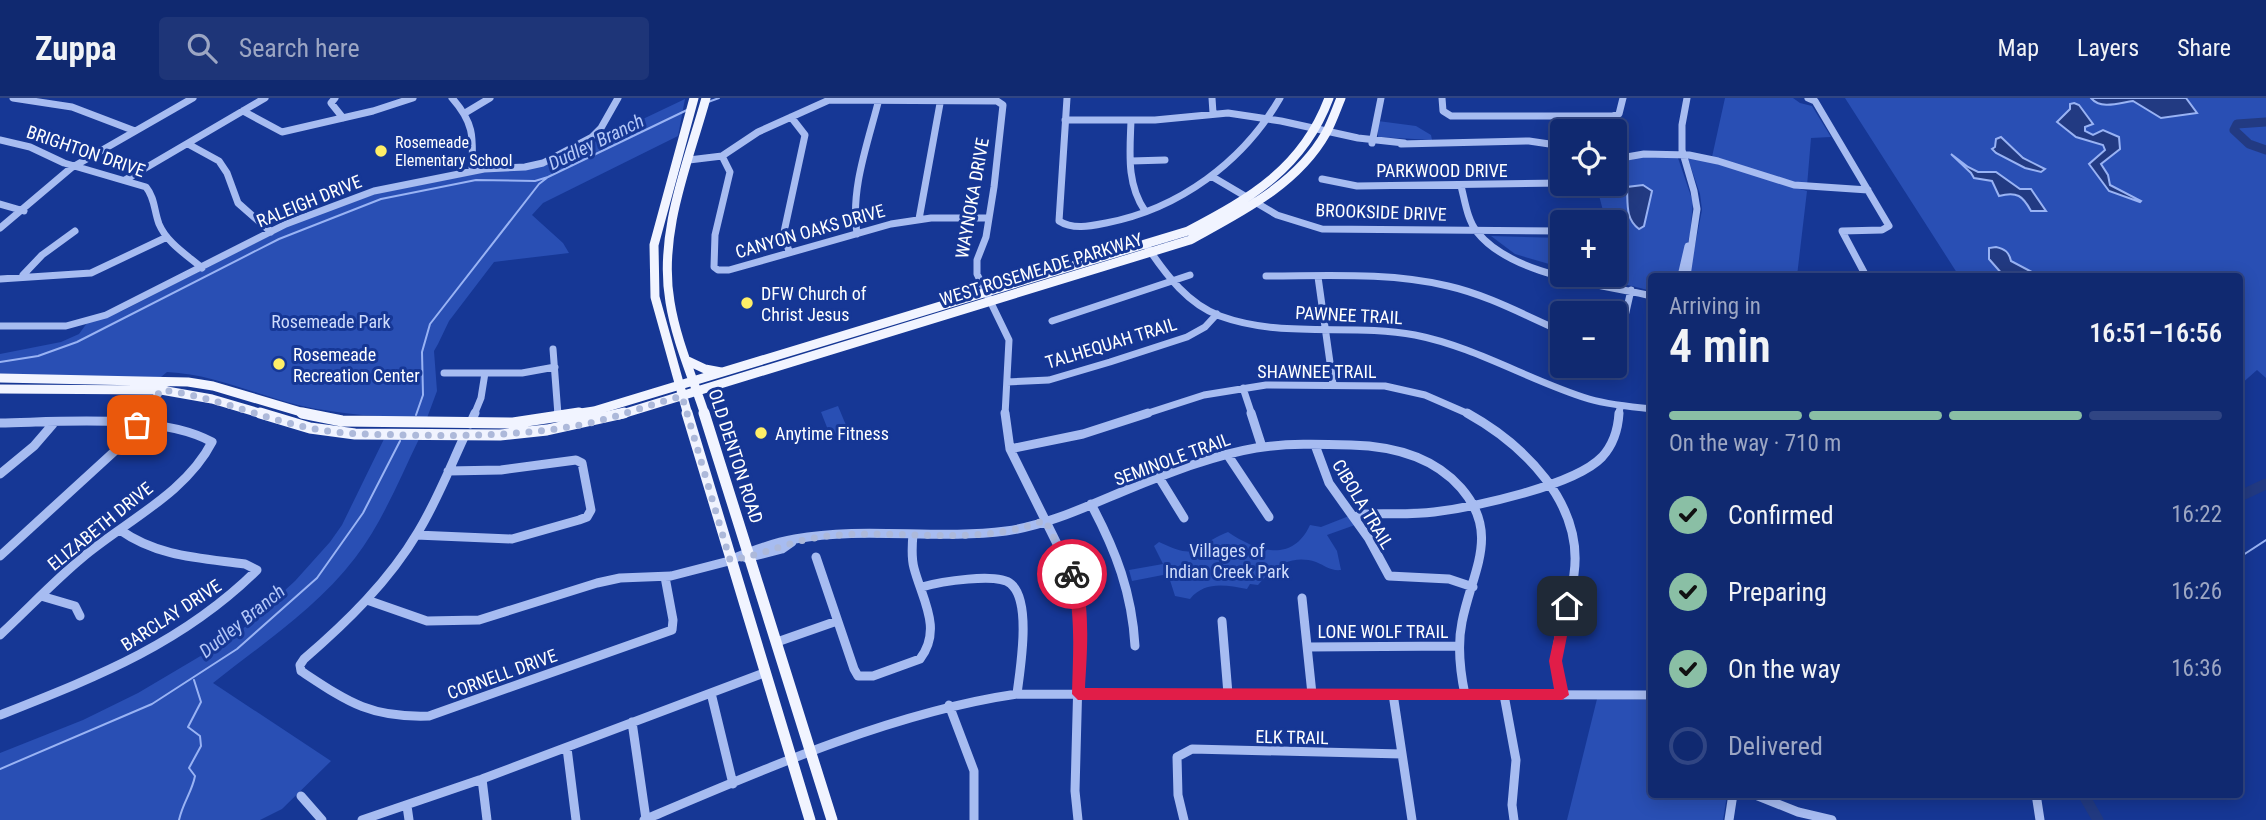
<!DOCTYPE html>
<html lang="en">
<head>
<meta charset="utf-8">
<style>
	:root { --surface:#102970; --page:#1e3578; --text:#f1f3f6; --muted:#9ca6c3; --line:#304583; --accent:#8abfa5 }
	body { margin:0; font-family:"Roboto Condensed",sans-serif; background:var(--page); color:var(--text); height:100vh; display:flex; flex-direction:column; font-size:26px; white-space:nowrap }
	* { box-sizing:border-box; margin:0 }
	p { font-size:23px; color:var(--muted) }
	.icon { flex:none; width:38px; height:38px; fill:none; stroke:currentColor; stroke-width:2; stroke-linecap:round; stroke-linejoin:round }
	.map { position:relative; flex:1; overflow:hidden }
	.side { position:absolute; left:1648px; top:175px; width:595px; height:525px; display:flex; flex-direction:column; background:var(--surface); border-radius:7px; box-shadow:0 4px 18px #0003,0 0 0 2px var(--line) }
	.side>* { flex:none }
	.fabs { position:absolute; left:1550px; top:21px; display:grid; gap:14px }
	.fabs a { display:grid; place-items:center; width:77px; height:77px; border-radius:7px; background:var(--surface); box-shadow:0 4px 18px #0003,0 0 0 2px var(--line); font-size:35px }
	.pin { position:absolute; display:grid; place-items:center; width:60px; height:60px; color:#fff; margin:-30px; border-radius:14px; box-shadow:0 4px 10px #0006 }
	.courier { position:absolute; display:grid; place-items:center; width:70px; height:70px; margin:-35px; border:5px solid #e11d48; border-radius:50%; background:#fff; color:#222; box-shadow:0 2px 9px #0007 }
	.headline em { font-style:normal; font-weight:600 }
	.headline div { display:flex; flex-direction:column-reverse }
	.headline { display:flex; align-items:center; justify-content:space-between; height:119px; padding:0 21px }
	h1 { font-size:46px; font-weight:600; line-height:52px }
	.bar { display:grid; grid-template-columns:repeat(4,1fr); gap:10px 7px; align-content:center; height:84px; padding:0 21px }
	.bar i { height:9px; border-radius:5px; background:var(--line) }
	.bar .current { background:var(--accent) }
	.bar p { grid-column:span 4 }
	ol { padding:0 21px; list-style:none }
	li { display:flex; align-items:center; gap:21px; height:77px }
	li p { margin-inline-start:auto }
	li .icon { padding:7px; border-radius:50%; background:var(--accent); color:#111; stroke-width:4 }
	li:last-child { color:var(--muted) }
	li i { width:38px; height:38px; border:4px solid var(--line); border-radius:50% }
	header { display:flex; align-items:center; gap:42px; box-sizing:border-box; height:98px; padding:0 35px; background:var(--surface); border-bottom:2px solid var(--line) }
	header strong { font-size:33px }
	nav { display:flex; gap:38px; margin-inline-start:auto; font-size:24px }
	.search { width:490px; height:63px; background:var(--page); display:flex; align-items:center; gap:18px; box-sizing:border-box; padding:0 24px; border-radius:7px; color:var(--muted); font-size:26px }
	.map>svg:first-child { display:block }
	.green { fill:#294fb4 }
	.water { fill:#223a82; stroke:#99b3f4; stroke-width:2 }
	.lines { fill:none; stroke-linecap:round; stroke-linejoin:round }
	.stream { stroke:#99b3f4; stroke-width:2 }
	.river-far1 { stroke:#223a82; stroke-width:9 }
	.river { stroke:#223a82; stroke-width:11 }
	.minor-far1 { stroke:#a7bcf1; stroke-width:7 }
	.minor { stroke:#a7bcf1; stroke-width:9 }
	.major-far1 { stroke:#f1f4ff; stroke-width:9 }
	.major { stroke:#f1f4ff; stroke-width:11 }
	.route { fill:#e11d48 }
	.done { stroke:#adb9da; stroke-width:7; stroke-dasharray:0 12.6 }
	.poi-dot { fill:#ffee67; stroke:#163795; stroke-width:2.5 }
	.labels { text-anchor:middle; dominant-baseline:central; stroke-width:6; stroke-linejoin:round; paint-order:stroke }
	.far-poi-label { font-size:16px; fill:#fff; stroke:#163795; text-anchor:start }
	.street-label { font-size:18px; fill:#fff; stroke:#163795 }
	.poi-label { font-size:18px; fill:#fff; stroke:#163795; text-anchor:start }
	.park-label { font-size:18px; fill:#cedbfc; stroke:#163795 }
	.water-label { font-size:19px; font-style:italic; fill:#b3c7f8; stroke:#163795 }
</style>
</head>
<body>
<header>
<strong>Zuppa</strong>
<div class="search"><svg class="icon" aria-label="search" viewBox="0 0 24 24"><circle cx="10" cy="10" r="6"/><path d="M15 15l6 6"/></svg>Search here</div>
<nav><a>Map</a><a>Layers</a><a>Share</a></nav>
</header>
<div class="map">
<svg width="2266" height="722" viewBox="0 0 2266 722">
	<rect width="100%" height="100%" fill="#163795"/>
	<path class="green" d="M 1725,0 L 1793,0 L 1800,5 L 1812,8 L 1831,39 L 1811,40 L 1807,88 L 1712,59 Z
		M 1845,0 L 2266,0 L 2266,280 L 2257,272 L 2240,287 L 2240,178 L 1959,178 Z
		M 685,1 L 678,38 L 543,105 L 532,117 L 563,145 L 569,155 L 494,164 L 449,223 L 438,246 L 434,253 L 437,293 L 427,320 C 383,319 341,317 298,307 C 254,296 213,276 167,274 L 161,279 L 0,278 L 0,256 L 61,244 L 79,236 L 87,225 L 122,213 L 290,127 L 383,93 L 483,73 L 531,70 L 561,60 Z
		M 1378,23 L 1416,28 L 1431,37 L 1432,42 L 1378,39 Z
		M 1641,59 L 1678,60 L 1693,104 L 1690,136 L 1679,178 L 1652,178 L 1652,193 L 1587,177 L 1615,177 L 1615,124 L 1606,124 L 1596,86 L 1615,86 L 1615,64 Z
		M 1688,61 C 1728,61 1768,84 1807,93 L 1797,178 L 1689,178 L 1702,112 L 1700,96 Z
		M 1491,138 L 1563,140 L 1563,170 L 1515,156 Z
		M 838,308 L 848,332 L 830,337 L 821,314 Z
		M 384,341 L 419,341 C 400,380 382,425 355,460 C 317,510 262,546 213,585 L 331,663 L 282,711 L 260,722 L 0,722 L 0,655 L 83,622 L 138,595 L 236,537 L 295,483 L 330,444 L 342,427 Z
		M 1349,418 L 1355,427 L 1327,437 L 1337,453 L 1341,472 C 1330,473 1326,468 1316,464 C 1291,456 1273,469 1258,487 L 1250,486 L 1247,491 C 1225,487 1205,483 1190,501 L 1175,498 L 1168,476 L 1132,483 L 1129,472 L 1163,466 L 1154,448 L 1159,444 C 1201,464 1192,448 1228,434 C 1256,453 1292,466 1310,427 L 1321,429 Z
		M 1597,601 L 1652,602 L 1652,696 L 1727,697 L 1723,722 L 1567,722 Z"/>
	<path class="water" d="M 2091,0 L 2186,0 L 2197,15 L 2161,20 L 2133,3 C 2119,5 2101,12 2091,0 Z
		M 2074,5 L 2079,7 L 2093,26 L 2085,29 L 2085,33 L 2093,37 L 2103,32 L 2119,39 L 2120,51 L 2101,66 L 2108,77 L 2110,87 L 2141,103 L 2140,104 L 2109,93 L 2089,66 L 2105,52 L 2103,47 L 2076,39 L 2057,24 L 2070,11 L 2070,6 Z
		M 2001,39 L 2023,60 L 2045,71 L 2041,74 L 2025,70 L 1996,55 L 1992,51 L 1995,49 L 1996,41 Z
		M 1951,56 L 1968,69 L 1978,74 L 1996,74 L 2020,91 L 2031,91 L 2046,113 L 2031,113 C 2023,98 2017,93 1999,98 L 1992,83 L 1974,80 L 1971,75 Z
		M 1643,87 L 1652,93 L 1644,128 L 1639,131 C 1625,121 1628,105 1627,89 Z
		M 1996,149 C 2005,151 2009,154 2011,163 L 2032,174 L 2035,178 L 2003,177 L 1989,161 L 1989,150 Z"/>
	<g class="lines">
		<path class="stream" d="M 708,4 L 719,0
			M 0,264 L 38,258 L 77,244 L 279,141 L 381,101 L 476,82 L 535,83 L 548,79
			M 416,317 L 423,297 L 422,254 L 430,226 L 539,86 L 548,79 L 687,12
			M 2240,459 L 2266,442
			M 0,671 L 152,606 L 237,551 L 317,480 L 363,415 L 400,343
			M 179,722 C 183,704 192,694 195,678 L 189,670 L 201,648 L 200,638 L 188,629 L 201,604 L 194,582"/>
		<path class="river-far1" d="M 2266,24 L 2237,26 L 2234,32 L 2249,46 L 2266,52"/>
		<path class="river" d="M 2240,398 L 2266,386
			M 2083,696 L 2098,722"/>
		<path class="minor-far1" d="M 13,0 L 72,9 L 135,33
			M 335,0 L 331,5 L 343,20
			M 452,0 C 475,26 473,40 472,73
			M 1067,0 L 1059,123 C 1073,132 1091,128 1106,125 C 1179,111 1243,64 1280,0
			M 1212,0 L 1213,15
			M 1442,0 L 1443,13 L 1451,18 L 1612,18 L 1619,16 L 1623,0
			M 1687,0 L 1682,27 L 1682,52 L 1694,93 L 1697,111 L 1687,178
			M 1808,0 L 1815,3 L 1889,128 L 1882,132 L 1842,133 L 1866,178
			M 243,13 L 282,34 L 373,13 L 413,0
			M 465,15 L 490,0
			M 1065,22 L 1155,22 L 1228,15 L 1281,23 L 1358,40 L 1404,45
			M 1131,22 C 1130,54 1126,85 1145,113
			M 0,42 L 30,49 L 64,65 L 146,89 C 155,100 154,113 159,126 C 167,145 187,157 202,170
			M 1372,45 L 1381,0
			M 188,46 L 219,63 L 227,75 L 238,105 L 271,134
			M 1401,46 L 1529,43 L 1563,48
			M 722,58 L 730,74 L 715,137 L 714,169 L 718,172 L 729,172 L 891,126 L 931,120 L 988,120
			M 1615,61 L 1644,56 L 1689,57 L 1718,63 L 1794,87 L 1868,92
			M 689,62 L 722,58 L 758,34 L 829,2 L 997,3 L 1003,7 L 994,89 L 986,139 L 977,162 L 977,176 L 1009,242 L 1005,317
			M 1131,63 L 1165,62
			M 1211,78 L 1277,117 L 1322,131 L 1563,133
			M 1322,81 L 1357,88 L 1563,85
			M 125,82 L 265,0
			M 1461,88 C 1465,103 1467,121 1477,134 C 1512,178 1600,186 1652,198
			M 0,106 L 24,113
			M 919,121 L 941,0
			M 0,130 L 71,70 L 193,0
			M 857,136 C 850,91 868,45 879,1
			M 1148,150 C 1167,178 1188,206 1220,218 C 1283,241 1351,225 1415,237 C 1476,249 1530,283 1589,301 C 1610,307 1631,309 1652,311
			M 789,154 L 784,134 L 805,37 L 791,19
			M 23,177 L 42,157 L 75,133
			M 1810,177 L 1926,177
			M 1266,178 C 1326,178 1389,174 1448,188 C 1488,197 1526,218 1563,234
			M 1681,178 L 1688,148
			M 1318,179 L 1333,286
			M 0,181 L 91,175 L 167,139
			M 1052,223 L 1190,177
			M 0,228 L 66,228 L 106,217 L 286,126 L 374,93 L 484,71 L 525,69 L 543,65 L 592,39 L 601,30 L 618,0
			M 553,251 L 558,317
			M 1615,252 L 1618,249 L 1631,192
			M 444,275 L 522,275 L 555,269
			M 1007,284 L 1049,282 L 1110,264 L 1187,239 L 1205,229 L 1217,216
			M 1243,290 L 1252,317
			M 142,317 L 164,288
			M 474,317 L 481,300 L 485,275
			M 1142,317 L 1204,297 L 1266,287 L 1385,288 L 1425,297 L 1471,317
			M 1619,317 L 1620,308"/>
		<path class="minor" d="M 558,315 L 558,320
			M 1005,315 L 1010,351 L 1068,468 L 1080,505 L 1075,693 L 1078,722
			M 1251,315 L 1262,349
			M 1467,315 C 1523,346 1584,405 1574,476 C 1571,502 1555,541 1556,565 C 1557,576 1560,587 1562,597
			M 0,325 C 60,324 160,315 212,344 C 186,395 126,423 83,459 C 54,483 28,511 0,537
			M 470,326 L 475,315
			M 465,337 C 450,369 437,403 418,434 C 389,483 347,524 304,561 L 300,567 L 301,573 C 348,604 370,620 429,618 L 672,532 L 673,522 L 665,479
			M 1315,347 L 1329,385 L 1369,441 L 1389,478 L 1449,481 L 1473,489
			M 1010,351 L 1083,336 L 1148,315
			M 1227,356 L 1269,419
			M 0,376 L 34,348 L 53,326
			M 1160,381 L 1184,420
			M 1091,406 C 1116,453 1132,495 1135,548
			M 1354,419 L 1364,416 C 1387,415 1411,417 1434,414 C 1474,409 1574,388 1602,359 C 1614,346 1618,332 1619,315
			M 416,437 L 512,441 L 579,422 L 587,419 L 591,412 L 582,365 L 576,362 L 501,372 L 448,373
			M 0,458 L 117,351 L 144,315
			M 816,459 L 854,571 L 858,578 L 873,578 L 920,561 C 943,531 922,501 914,470 C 911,459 912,447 913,436
			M 746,460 L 782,451 L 792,444
			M 730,462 C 751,453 772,445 795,441 C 864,428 936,442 1006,433 C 1050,427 1094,405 1136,388 C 1174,373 1215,357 1256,350 C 1287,345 1320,346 1351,347 C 1391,348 1433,358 1461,390 C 1501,436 1472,473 1462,524 C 1457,548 1460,573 1465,597
			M 922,489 C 939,484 998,474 1011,486 C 1032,504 1020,571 1017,596
			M 41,498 L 75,508 L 80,518
			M 1302,500 L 1312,596
			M 367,502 L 427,523 L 479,522 L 597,485 L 620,480 L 671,478 L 733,462
			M 1222,523 L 1228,596
			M 777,544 L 837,523
			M 1308,549 L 1459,548
			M 711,595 L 733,686
			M 1393,596 L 1412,722
			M 1504,597 L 1516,662 L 1512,707 L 1514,722
			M 949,607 L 974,673 L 974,722
			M 0,617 C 96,579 182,546 257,472 L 245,466 C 201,460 158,459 120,432
			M 632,624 L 646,721
			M 567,650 L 576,722
			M 482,681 L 487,722
			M 1753,696 L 1798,714 L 1832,722
			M 2036,696 L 2040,722
			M 301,698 L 322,722
			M 407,708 L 409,722
			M 362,722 L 482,681 L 764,575
			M 644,722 C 759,673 893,614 1017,596 L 1652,597
			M 1184,722 L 1178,697 L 1177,659 L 1192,651 L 1402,656
			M 1729,722 L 1733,696"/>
		<path class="major-far1" d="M 688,263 L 705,271 L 721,274
			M 0,280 L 188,284 L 213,288 L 311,317
			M 0,291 L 161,292 L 212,301 L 266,317
			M 567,317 L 594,313 L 1188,133 C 1251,100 1303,70 1329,0
			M 619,317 L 1190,142 C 1239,115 1297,87 1326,35 C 1332,24 1336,12 1341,0
			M 688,317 L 655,199 L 654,147 L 694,0
			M 705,317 C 693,280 676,242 670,204 C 658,135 688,65 706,0"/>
		<path class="major" d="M 260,315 L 310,330 L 355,336 L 500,337 L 547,332 L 624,315
			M 302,315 L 342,323 L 513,325 L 579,315
			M 687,315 L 810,722
			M 704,315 L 832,722"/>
	</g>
	<path class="route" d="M 1072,471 C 1094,483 1086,567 1085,590 L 1554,591 L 1549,563 L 1561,508 L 1567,502 L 1573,508 L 1562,563 L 1569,597 L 1562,602 L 1078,602 L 1072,596 C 1073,555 1076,517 1066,476 Z"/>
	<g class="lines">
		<path class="done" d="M 137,327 L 161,292 C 216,298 266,323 321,332 C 349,337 377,336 405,337 C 466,338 525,338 585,326 C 618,319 649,307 682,298 L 730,462 C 765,457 794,441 828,438 C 900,430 977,450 1045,422 L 1072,476"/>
	</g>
	<g class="poi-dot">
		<circle cx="381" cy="53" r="7"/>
		<circle cx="747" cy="205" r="7"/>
		<circle cx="279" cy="266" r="7"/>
		<circle cx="761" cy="335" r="7"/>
	</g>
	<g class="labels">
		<g class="far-poi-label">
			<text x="395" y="44">Rosemeade<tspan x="395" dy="18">Elementary School</tspan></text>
		</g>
		<g class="street-label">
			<text transform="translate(86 53) rotate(19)">BRIGHTON DRIVE</text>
			<text x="1442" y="72">PARKWOOD DRIVE</text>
			<text transform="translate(972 100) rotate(-80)">WAYNOKA DRIVE</text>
			<text transform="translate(309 103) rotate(-22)">RALEIGH DRIVE</text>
			<text transform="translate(1381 114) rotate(2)">BROOKSIDE DRIVE</text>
			<text transform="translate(810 133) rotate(-16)">CANYON OAKS DRIVE</text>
			<text transform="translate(1041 171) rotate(-17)">WEST ROSEMEADE PARKWAY</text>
			<text transform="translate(1349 217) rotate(3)">PAWNEE TRAIL</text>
			<text transform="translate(1111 245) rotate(-17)">TALHEQUAH TRAIL</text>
			<text x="1317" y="273">SHAWNEE TRAIL</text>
			<text transform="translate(736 358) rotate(72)">OLD DENTON ROAD</text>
			<text transform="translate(1172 361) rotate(-20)">SEMINOLE TRAIL</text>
			<text transform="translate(1363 406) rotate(59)">CIBOLA TRAIL</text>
			<text transform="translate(100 428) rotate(-39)">ELIZABETH DRIVE</text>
			<text transform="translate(171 517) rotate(-33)">BARCLAY DRIVE</text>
			<text x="1383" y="533">LONE WOLF TRAIL</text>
			<text transform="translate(502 576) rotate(-20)">CORNELL DRIVE</text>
			<text transform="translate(1292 639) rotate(1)">ELK TRAIL</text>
		</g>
		<g class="poi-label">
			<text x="761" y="195">DFW Church of<tspan x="761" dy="21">Christ Jesus</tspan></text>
			<text x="293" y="256">Rosemeade<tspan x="293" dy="21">Recreation Center</tspan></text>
			<text x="775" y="335">Anytime Fitness</text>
		</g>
		<g class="park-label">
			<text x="331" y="223">Rosemeade Park</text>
			<text x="1227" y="452">Villages of<tspan x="1227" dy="21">Indian Creek Park</tspan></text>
		</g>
		<g class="water-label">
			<text transform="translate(596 44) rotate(-26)">Dudley Branch</text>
			<text transform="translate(242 523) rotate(-39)">Dudley Branch</text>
		</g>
	</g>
</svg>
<div class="fabs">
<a><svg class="icon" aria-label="locate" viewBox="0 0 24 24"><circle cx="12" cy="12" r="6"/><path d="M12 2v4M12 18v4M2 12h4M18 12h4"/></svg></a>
<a>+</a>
<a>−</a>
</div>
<div class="pin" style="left:137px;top:327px;background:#ea580c"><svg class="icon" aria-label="bag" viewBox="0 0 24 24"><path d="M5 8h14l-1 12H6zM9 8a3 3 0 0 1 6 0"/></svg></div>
<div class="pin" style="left:1567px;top:508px;background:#1f2937"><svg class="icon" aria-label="home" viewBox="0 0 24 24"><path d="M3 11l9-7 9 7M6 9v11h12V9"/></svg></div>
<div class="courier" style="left:1072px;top:476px"><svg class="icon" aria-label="bike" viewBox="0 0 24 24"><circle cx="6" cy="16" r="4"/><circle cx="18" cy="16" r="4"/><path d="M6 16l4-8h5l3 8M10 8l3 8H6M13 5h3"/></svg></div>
<section class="side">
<div class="headline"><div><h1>4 min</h1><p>Arriving in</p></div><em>16:51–16:56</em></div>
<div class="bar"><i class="current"></i><i class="current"></i><i class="current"></i><i></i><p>On the way · 710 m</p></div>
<ol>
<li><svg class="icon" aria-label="check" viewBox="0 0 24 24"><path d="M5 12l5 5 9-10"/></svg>Confirmed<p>16:22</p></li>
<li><svg class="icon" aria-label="check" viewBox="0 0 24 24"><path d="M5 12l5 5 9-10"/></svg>Preparing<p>16:26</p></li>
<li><svg class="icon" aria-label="check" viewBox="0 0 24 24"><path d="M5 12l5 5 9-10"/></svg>On the way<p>16:36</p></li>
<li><i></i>Delivered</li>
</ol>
</section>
</div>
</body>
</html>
